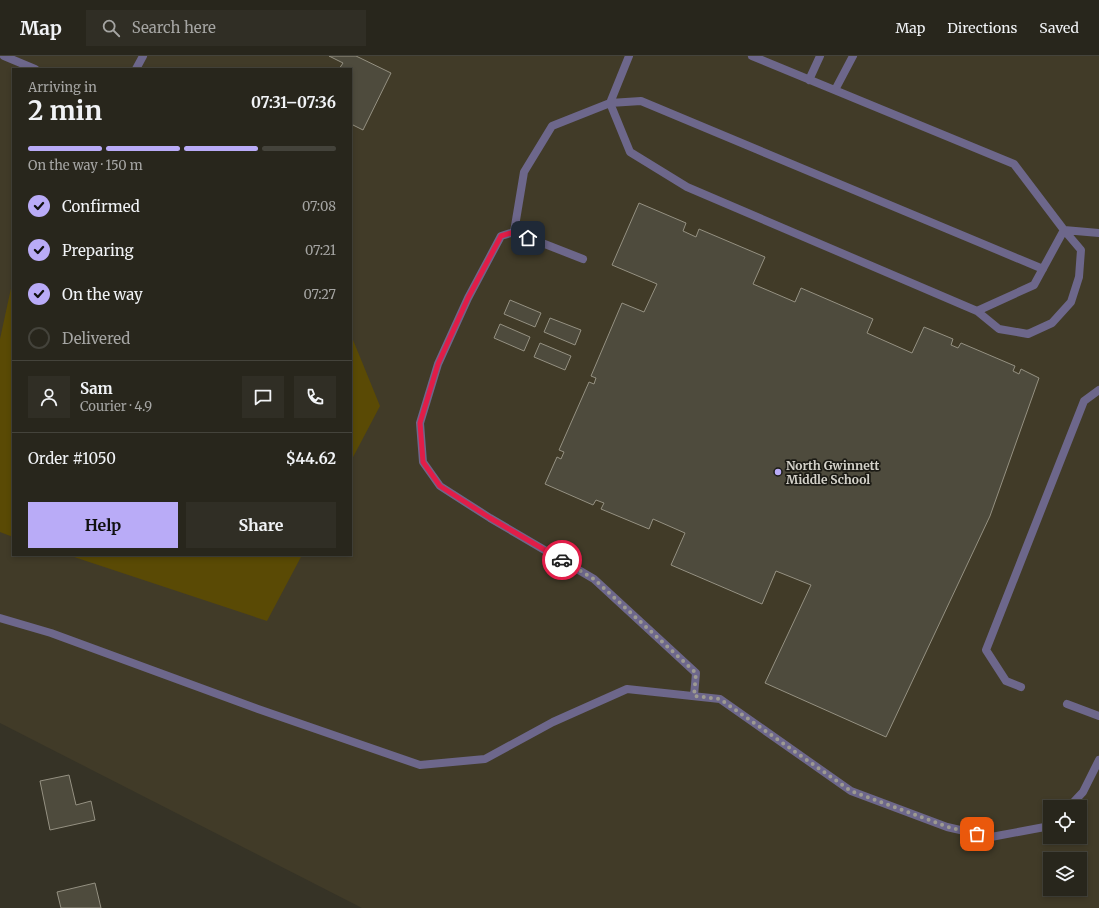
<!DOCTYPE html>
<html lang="en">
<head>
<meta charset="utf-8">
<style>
	:root { --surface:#28261c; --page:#302e25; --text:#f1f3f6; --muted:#a5a5a3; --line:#44433b; --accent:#b9abf7 }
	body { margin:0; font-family:Merriweather,serif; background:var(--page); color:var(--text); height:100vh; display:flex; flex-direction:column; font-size:15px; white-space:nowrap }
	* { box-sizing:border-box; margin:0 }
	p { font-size:13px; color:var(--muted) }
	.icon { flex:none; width:22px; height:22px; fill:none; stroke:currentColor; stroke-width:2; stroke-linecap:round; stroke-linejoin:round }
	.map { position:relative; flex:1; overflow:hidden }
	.details { position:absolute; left:12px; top:12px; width:340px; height:488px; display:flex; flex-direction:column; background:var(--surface); border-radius:0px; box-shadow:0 2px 6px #0003,0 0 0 1px var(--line) }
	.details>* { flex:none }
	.fabs { position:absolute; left:1043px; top:744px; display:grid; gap:8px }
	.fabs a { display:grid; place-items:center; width:44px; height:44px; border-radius:0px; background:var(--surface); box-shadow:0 2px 6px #0003,0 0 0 1px var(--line); font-size:20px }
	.pin { position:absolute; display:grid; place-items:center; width:34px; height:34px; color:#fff; margin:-17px; border-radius:8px; box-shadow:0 2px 6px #0006 }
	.courier { position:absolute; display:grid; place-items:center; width:40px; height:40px; margin:-20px; border:3px solid #e11d48; border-radius:50%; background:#fff; color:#222; box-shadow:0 1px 5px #0007 }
	.head em { font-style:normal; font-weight:700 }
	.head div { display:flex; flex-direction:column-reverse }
	.head { display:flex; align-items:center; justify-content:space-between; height:68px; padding:0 16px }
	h1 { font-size:26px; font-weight:700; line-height:30px }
	.bar { display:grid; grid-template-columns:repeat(4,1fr); gap:6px 4px; align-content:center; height:48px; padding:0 16px }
	.bar i { height:5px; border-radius:3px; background:var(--line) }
	.bar .current { background:var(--accent) }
	.bar p { grid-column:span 4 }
	.line { display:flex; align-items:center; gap:10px; padding:0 16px; border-top:1px solid var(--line) }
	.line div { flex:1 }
	.round { display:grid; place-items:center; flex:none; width:42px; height:42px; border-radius:0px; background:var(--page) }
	ol { padding:0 16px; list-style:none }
	li { display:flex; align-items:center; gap:12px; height:44px }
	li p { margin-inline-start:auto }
	li .icon { padding:4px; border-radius:50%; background:var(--accent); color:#111; stroke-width:4 }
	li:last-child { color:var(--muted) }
	li i { width:22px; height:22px; border:2px solid var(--line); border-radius:50% }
	.primary-button { display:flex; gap:8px; margin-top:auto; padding:8px 16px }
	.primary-button a { flex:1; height:46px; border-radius:0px; background:var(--accent); color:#111; font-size:16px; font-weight:700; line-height:46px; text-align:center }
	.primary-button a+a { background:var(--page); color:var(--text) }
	header { display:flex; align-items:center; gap:24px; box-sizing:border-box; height:56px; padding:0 20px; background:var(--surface); border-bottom:1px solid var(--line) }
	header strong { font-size:19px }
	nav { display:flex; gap:22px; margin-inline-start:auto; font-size:14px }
	.search { width:280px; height:36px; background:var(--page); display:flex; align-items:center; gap:10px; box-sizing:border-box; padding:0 14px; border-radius:0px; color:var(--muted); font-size:15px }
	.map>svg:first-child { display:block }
	.built { fill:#413b28; fill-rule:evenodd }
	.green { fill:#5a4a05 }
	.building { fill:#4e4b3d; stroke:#959182 }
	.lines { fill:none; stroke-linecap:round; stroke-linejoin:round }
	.service { stroke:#6d678b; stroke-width:8 }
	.done { stroke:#9d9a91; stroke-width:4; stroke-dasharray:0 7.2 }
	.route { stroke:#e11d48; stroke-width:5 }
	.poi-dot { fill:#b9abf7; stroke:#1c1b15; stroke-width:1.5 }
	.labels { text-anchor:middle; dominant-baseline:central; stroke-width:3.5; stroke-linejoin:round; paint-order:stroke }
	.poi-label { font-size:12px; font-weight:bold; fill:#d4d2ca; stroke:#1c1b15; text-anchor:start }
</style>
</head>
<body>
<header>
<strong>Map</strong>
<div class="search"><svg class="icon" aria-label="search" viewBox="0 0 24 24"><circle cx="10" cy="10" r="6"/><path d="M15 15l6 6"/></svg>Search here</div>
<nav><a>Map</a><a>Directions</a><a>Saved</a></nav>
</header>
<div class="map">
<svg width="1099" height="852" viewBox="0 0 1099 852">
	<rect width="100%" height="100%" fill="#363326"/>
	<path class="built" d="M 0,0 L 1099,0 L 1099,852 L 362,852 L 0,667 ZM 13,13 L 351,13 L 351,499 L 13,499 ZM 1050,751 L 1080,751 L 1080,781 L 1050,781 ZM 1050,803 L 1080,803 L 1080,833 L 1050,833 Z"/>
	<path class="green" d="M 13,223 L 13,481 L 0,476 L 0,283 Z
		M 351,279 L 380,350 L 351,405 Z
		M 68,499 L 302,499 L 267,565 Z"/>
	<path class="building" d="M 329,0 L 356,0 L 391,17 L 363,74 L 351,68 L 351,13 L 339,13 L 343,7 Z
		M 639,147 L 686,167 L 683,175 L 696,181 L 699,173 L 765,201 L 753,228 L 795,246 L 801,232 L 873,263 L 867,277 L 912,297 L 924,271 L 953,283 L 951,289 L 958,292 L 961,287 L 1015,310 L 1013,315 L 1019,318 L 1021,313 L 1039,322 L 990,460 L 886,681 L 765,627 L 811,529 L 776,515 L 762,548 L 671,509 L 685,477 L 653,463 L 649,473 L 601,453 L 604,447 L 596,444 L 593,449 L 545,428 L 557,401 L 561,403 L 564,396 L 559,394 L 589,326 L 594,328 L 596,322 L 591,320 L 622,247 L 644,256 L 657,228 L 612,209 Z
		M 510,244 L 541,257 L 535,271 L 504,258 Z
		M 550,262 L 581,274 L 575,289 L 544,276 Z
		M 500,268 L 530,281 L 524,295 L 494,282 Z
		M 540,287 L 571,300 L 565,314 L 534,301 Z
		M 69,719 L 76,749 L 91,745 L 95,764 L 50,774 L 40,725 Z
		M 95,827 L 101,852 L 61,852 L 57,836 Z"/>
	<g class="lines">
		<path class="service" d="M 4,0 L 35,13
			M 629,0 L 610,47 L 630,96 L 687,131 L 977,255 L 1034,229 L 1064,174 L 1014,108 L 752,0
			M 136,13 L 143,0
			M 809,24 L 820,0
			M 835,34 L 853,0
			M 1064,174 L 1099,177
			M 514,176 L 501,180 L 468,242 L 438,308 L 420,367 L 423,406 L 440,430 L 490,462 L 594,523 L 696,617 L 694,640
			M 583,203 L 514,176 L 524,116 L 552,70 L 610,47 L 641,45 L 1043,213
			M 977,255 L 999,273 L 1028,278 L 1052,267 L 1071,246 L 1079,221 L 1081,194 L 1064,174
			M 0,562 L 51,577 L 258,653 L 420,709 L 485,703 L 553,666 L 627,633 L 720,643 L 851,735 L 947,771 L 991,781 L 1050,770
			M 1021,631 L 1006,625 L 986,594 L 1084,345 L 1099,334
			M 1067,648 L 1099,660
			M 1069,751 L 1083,736 L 1099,704"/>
	</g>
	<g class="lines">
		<path class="done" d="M 562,504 L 594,523 L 696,617 L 694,640 L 720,643 L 851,735 L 948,771 L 977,778"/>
		<path class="route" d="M 528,182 L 514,176 L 501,180 L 468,242 L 438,308 L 420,367 L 423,406 L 440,430 L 490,462 L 562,504"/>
	</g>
	<circle class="poi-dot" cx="778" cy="416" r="4"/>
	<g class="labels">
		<g class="poi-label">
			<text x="786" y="409">North Gwinnett<tspan x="786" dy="14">Middle School</tspan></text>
		</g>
	</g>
</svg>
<div class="fabs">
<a><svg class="icon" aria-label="locate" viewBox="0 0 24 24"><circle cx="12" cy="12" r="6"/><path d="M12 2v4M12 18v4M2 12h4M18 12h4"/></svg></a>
<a><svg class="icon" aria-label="layers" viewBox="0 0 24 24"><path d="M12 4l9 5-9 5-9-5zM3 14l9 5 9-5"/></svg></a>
</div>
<div class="pin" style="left:977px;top:778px;background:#ea580c"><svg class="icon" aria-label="bag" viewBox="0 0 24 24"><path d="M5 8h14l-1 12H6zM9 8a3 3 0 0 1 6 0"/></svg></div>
<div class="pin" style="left:528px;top:182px;background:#1f2937"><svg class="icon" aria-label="home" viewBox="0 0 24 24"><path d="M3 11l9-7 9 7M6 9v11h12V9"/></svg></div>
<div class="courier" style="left:562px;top:504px"><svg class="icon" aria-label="car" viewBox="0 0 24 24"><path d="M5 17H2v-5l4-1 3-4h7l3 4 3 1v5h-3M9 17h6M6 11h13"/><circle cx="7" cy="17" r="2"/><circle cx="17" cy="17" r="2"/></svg></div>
<section class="details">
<div class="head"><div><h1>2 min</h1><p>Arriving in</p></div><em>07:31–07:36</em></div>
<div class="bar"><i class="current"></i><i class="current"></i><i class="current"></i><i></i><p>On the way · 150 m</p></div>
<ol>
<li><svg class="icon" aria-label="check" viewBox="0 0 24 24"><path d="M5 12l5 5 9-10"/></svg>Confirmed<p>07:08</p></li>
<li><svg class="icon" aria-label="check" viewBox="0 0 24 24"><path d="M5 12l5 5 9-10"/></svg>Preparing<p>07:21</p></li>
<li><svg class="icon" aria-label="check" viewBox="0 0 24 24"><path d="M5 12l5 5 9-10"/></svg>On the way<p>07:27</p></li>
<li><i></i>Delivered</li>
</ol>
<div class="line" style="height:72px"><a class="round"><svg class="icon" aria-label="person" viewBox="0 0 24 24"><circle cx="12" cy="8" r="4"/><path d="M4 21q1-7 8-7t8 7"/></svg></a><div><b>Sam</b><p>Courier · 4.9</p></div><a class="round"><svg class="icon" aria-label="chat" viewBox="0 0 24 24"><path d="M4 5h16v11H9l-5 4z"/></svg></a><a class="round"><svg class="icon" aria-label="phone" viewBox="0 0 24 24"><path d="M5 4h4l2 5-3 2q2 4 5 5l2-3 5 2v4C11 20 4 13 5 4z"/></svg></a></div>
<div class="line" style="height:52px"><div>Order #1050</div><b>$44.62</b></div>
<div class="primary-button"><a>Help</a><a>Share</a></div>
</section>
</div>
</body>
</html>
